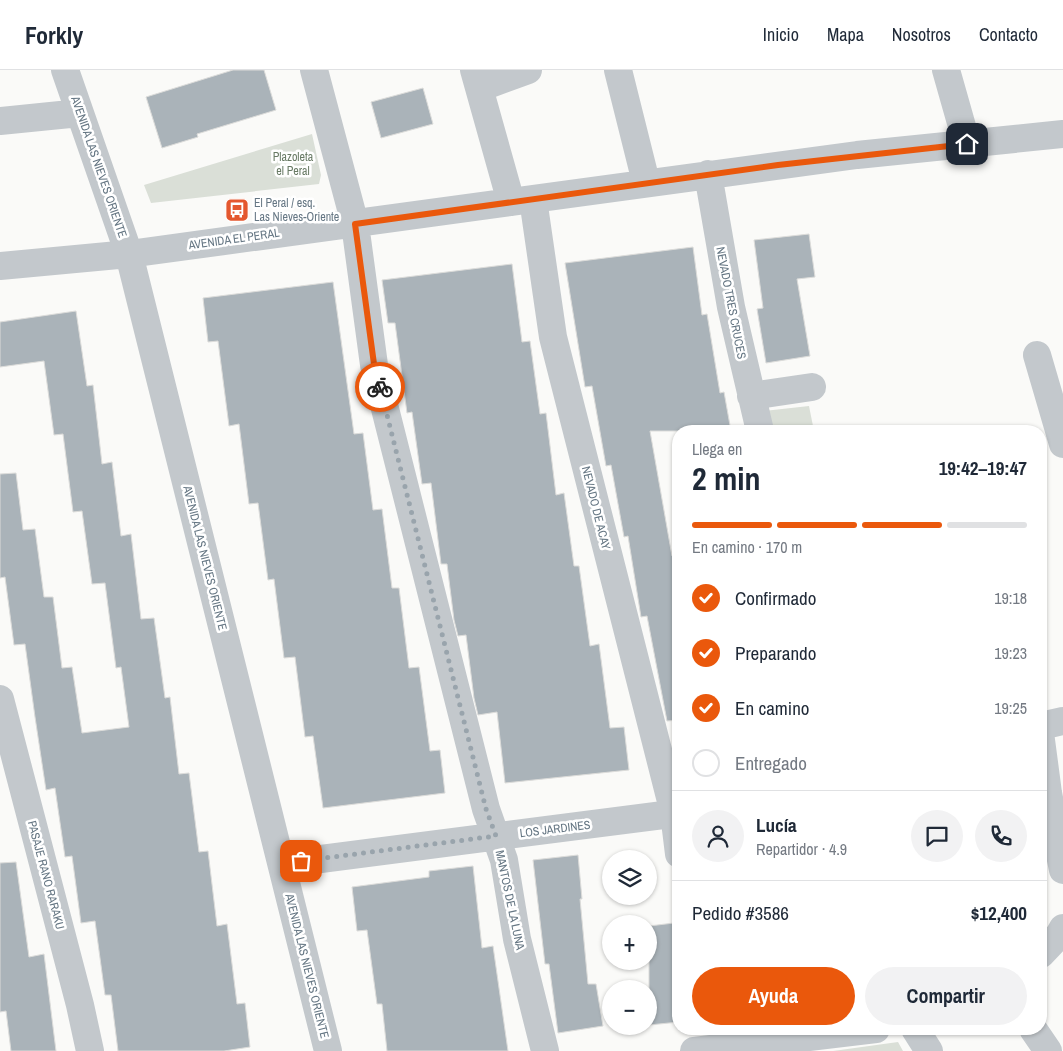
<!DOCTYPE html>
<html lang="es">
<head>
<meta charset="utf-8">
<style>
	:root { --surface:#fff; --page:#f2f2f3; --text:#1f2937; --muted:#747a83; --line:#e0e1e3; --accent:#ea580c }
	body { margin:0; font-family:"Archivo Narrow",sans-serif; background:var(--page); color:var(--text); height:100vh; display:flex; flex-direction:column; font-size:19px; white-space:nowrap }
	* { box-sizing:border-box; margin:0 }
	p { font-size:16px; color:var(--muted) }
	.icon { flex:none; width:28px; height:28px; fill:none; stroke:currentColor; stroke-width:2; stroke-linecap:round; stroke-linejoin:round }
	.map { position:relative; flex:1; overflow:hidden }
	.sheet { position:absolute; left:672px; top:355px; width:375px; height:610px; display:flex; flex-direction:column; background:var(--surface); border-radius:20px; box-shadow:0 1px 4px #0004 }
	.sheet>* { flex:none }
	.buttons { position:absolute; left:602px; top:780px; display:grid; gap:10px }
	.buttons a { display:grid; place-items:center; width:55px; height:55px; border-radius:50%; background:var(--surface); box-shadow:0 1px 4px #0004; font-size:25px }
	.pin { position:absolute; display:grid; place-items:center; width:42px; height:42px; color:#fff; margin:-21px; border-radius:10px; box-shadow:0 2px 8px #0006 }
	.courier { position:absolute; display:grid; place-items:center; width:50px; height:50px; margin:-25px; border:4px solid #ea580c; border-radius:50%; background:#fff; color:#222; box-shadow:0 1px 6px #0007 }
	.head em { font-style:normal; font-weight:800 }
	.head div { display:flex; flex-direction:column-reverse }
	.head { display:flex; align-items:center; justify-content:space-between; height:85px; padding:0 20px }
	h1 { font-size:32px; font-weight:800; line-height:38px }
	.bar { display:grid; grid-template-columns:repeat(4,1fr); gap:8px 5px; align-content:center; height:60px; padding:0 20px }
	.bar i { height:6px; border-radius:4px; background:var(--line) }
	.bar .current { background:var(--accent) }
	.bar p { grid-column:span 4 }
	.line { display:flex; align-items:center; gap:12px; padding:0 20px; border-top:1px solid var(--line) }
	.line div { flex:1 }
	.round { display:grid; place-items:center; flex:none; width:52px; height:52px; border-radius:26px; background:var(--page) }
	ol { padding:0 20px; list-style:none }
	li { display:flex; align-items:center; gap:15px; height:55px }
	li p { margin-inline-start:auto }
	li .icon { padding:5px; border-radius:50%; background:var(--accent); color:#fff; stroke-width:4 }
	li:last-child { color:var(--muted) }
	li i { width:28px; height:28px; border:2px solid var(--line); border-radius:50% }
	.action { display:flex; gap:10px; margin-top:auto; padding:10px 20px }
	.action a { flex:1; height:58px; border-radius:30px; background:var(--accent); color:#fff; font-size:20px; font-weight:800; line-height:58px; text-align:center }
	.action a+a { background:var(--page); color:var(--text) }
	header { display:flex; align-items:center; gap:30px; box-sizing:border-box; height:70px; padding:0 25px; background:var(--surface); border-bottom:1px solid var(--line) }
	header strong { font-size:24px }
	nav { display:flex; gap:28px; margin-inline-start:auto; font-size:18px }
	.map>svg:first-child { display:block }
	.green { fill:#dadfd7 }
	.building { fill:#aab3b9; stroke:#dcdcda }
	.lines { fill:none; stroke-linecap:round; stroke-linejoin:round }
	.minor { stroke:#c3c8cc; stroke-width:28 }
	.done { stroke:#99a4ac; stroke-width:5; stroke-dasharray:0 9 }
	.route { stroke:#ea580c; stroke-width:6 }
	.labels { text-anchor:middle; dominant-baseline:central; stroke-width:5; stroke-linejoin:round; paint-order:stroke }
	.park-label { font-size:12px; fill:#687a64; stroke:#fff }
	.street-label { font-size:12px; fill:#657683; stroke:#fff }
	.poi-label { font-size:12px; fill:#657683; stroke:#fff; text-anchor:start }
</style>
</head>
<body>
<header>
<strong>Forkly</strong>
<nav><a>Inicio</a><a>Mapa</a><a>Nosotros</a><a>Contacto</a></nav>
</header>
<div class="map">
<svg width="1063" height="981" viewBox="0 0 1063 981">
	<rect width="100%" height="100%" fill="#fafaf8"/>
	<path class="green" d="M 312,64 L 321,105 L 319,114 L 151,133 L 144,115 Z
		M 809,336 L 814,361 L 769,361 L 764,341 Z
		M 898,972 L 903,981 L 833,981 Z"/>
	<path class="building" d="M 233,0 L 264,0 L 276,40 L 197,64 L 198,67 L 162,78 L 146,27 Z
		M 423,18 L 433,54 L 381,68 L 371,32 Z
		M 809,164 L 815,207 L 797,209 L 810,286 L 766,293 L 757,239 L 763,238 L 754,170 Z
		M 693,177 L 702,245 L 707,244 L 720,323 L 724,322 L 731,361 L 650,361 L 672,486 L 675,486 L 679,504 L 679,650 L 667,651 L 647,546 L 641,547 L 628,466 L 624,467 L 611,395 L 606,396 L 592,316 L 585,317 L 565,193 Z
		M 512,194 L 522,272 L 530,271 L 540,344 L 546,343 L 556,425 L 564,423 L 574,496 L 579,496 L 590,576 L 599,574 L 610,658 L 624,657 L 629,700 L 505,713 L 497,642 L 478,645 L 474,628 L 466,565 L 458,566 L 454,550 L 447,494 L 441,494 L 431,413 L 422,414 L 412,342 L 407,343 L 395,253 L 388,253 L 382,210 Z
		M 333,212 L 354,364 L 363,363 L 373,440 L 382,439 L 392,518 L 399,518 L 409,598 L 419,597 L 430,681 L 440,680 L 445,723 L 323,738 L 313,666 L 305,667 L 295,587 L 284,588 L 274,509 L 268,510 L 258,433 L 249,434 L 239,354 L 229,356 L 218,271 L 208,272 L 203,228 Z
		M 76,241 L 87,316 L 93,315 L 102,394 L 112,392 L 121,466 L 131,464 L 141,549 L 154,548 L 165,628 L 170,627 L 179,704 L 189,703 L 199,782 L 208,781 L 217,856 L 227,854 L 237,934 L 245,933 L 250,977 L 224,981 L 118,981 L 111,925 L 105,925 L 95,851 L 81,853 L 72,786 L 65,787 L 55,718 L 46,720 L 35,647 L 25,574 L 14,575 L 5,507 L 0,508 L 0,404 L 16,403 L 23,460 L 35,459 L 44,527 L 53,527 L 62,598 L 72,597 L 82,663 L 129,657 L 121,597 L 116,598 L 105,513 L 92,514 L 82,441 L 73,442 L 63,364 L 54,365 L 44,291 L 0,297 L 0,252 Z
		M 578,785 L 582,829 L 580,829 L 588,914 L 596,914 L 603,956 L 558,963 L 549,894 L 545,894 L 533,790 Z
		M 16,792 L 29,887 L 44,884 L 56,981 L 11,981 L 6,941 L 0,942 L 0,793 Z
		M 473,796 L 482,878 L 493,876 L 508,981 L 387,981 L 382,934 L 377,934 L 367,860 L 357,861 L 352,817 L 429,807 L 429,801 Z
		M 674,853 L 679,896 L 679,952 L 649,955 L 649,856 Z"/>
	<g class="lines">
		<path class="minor" d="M 65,0 L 129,184 L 328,981
			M 314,0 L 355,154 L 374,295 L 486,739 L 504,790 L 517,869 L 545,981
			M 474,0 L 511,132
			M 618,0 L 646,112
			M 946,0 L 967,74
			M 479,18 L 528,0
			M 0,51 L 80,43
			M 708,104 L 731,237 L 760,361
			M 533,129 L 553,267 L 674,743 L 679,784
			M 0,196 L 129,184 L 857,85 L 1063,64
			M 1037,285 L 1063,374
			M 751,326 L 812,317
			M 0,629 L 80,935 L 90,981
			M 1041,656 L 1063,651
			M 1041,670 L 1048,723 L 1063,800
			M 282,794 L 679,743
			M 1041,884 L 1059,865 L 1063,858
			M 915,959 L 929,981
			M 1033,959 L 1048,981
			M 694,981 L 876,959"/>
	</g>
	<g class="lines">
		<path class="done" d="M 301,791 L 496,766 L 486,739 L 380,317"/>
		<path class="route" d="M 380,317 L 374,294 L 355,154 L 778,95 L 967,74"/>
	</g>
	<defs>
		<g id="bus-square" transform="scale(1.25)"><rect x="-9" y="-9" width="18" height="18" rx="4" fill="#e4572e" stroke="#fff"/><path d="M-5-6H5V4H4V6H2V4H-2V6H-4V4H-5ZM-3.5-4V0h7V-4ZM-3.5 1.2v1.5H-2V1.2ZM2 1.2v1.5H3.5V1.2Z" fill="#fff"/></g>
	</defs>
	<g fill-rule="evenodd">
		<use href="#bus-square" x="237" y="140"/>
	</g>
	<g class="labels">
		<g class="park-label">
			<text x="293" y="87">Plazoleta<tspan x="293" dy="14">el Peral</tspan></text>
		</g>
		<g class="street-label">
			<text transform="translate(99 97) rotate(71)">AVENIDA LAS NIEVES ORIENTE</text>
			<text transform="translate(234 169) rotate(-8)">AVENIDA EL PERAL</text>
			<text transform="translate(731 233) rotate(79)">NEVADO TRES CRUCES</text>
			<text transform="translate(596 438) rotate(76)">NEVADO DE ACAY</text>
			<text transform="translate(205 488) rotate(76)">AVENIDA LAS NIEVES ORIENTE</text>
			<text transform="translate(555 759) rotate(-7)">LOS JARDINES</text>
			<text transform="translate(46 805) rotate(75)">PASAJE RANO RARAKU</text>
			<text transform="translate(510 830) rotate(78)">MANTOS DE LA LUNA</text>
			<text transform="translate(307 896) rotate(76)">AVENIDA LAS NIEVES ORIENTE</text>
		</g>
		<g class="poi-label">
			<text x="254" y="133">El Peral / esq.<tspan x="254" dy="14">Las Nieves-Oriente</tspan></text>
		</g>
	</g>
</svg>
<div class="buttons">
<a><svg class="icon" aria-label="layers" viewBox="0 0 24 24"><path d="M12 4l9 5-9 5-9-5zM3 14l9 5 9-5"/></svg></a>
<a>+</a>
<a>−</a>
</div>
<div class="pin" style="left:301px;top:791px;background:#ea580c"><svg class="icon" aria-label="bag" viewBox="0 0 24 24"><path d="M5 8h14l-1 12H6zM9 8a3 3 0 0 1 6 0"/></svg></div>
<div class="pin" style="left:967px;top:74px;background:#1f2937"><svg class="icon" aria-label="home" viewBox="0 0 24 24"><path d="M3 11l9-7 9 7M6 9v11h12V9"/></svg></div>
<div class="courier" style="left:380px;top:317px"><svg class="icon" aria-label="bike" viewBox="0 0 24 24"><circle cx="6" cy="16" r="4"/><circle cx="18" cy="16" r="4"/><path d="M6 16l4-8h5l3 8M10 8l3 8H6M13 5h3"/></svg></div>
<section class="sheet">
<div class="head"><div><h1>2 min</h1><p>Llega en</p></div><em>19:42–19:47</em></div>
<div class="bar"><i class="current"></i><i class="current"></i><i class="current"></i><i></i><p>En camino · 170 m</p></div>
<ol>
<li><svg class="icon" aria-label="check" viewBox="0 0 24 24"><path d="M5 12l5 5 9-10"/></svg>Confirmado<p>19:18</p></li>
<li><svg class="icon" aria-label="check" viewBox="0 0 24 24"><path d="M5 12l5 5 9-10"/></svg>Preparando<p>19:23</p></li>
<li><svg class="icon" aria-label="check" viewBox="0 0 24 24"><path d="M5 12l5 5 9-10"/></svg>En camino<p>19:25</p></li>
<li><i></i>Entregado</li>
</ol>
<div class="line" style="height:90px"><a class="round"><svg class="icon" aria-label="person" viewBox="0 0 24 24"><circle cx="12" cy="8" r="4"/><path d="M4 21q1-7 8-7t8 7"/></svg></a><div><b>Lucía</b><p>Repartidor · 4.9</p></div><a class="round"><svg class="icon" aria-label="chat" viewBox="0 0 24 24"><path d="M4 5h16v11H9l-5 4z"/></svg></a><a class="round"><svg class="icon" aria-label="phone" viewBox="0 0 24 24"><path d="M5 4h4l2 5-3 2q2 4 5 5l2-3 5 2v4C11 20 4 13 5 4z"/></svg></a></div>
<div class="line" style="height:65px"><div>Pedido #3586</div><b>$12,400</b></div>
<div class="action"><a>Ayuda</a><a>Compartir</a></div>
</section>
</div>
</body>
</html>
